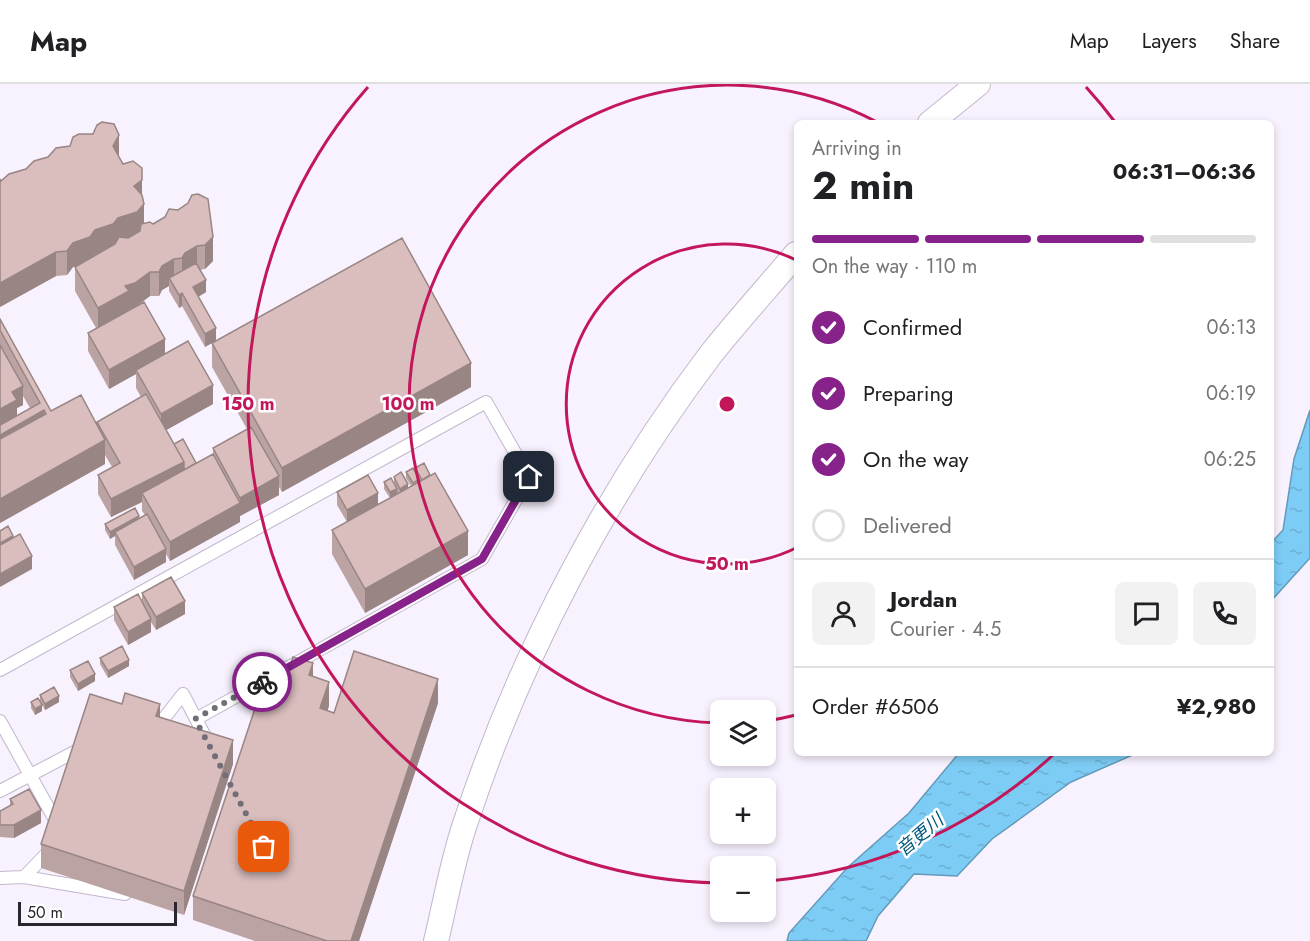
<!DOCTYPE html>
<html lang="en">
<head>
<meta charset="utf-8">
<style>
	:root { --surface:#fff; --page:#f2f2f2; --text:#202124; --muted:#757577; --line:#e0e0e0; --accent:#86228a }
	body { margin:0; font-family:Jost,"Noto Sans JP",sans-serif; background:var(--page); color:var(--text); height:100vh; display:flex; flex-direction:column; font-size:22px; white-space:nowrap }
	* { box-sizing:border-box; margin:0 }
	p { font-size:20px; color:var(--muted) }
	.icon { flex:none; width:33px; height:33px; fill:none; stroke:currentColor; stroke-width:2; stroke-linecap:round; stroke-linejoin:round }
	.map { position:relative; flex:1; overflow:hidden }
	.side { position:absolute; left:794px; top:36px; width:480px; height:636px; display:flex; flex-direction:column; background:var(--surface); border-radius:9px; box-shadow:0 3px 9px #0003 }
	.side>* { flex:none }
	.buttons { position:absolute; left:710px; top:616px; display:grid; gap:12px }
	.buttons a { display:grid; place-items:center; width:66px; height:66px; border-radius:9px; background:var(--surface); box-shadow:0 3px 9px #0003; font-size:30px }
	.scale { position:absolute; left:18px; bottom:15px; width:159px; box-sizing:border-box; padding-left:6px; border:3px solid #2a262e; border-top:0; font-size:16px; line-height:21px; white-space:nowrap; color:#2a262e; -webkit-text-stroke:4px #fff; paint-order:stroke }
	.pin { position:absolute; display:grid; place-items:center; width:51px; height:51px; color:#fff; margin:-26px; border-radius:12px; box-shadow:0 3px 9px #0006 }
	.courier { position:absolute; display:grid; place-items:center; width:60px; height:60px; margin:-30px; border:4px solid #86228a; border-radius:50%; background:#fff; color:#222; box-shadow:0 2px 8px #0007 }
	.headline em { font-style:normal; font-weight:700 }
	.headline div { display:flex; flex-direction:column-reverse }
	.headline { display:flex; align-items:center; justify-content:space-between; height:102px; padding:0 18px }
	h1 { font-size:39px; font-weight:700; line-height:45px }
	.bar { display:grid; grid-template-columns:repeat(4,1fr); gap:9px 6px; align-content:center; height:72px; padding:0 18px }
	.bar i { height:8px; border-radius:4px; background:var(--line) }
	.bar .selected { background:var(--accent) }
	.bar p { grid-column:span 4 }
	.line { display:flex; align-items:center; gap:15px; padding:0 18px; border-top:2px solid var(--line) }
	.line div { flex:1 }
	.round { display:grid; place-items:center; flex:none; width:63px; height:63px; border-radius:9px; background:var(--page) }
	ol { padding:0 18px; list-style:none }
	li { display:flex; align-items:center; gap:18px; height:66px }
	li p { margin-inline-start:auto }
	li .icon { padding:6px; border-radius:50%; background:var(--accent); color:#fff; stroke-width:4 }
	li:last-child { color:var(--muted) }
	li i { width:33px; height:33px; border:3px solid var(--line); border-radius:50% }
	header { display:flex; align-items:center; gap:36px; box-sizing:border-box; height:84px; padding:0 30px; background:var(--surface); border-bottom:2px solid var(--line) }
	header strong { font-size:28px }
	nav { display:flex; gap:33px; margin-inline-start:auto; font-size:21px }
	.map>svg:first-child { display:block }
	.water { fill:url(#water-ripples); stroke:#649ab9; stroke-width:1.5 }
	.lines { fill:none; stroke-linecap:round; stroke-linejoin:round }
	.service-casing { stroke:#c2b7cc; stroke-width:14 }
	.minor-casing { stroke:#c2b7cc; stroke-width:26 }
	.service { stroke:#fff; stroke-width:12 }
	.minor { stroke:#fff; stroke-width:24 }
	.wall { fill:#bba3a3; fill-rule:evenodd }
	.shaded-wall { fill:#988584 }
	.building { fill:#d9bebd; stroke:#988584; stroke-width:1.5 }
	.done { stroke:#726d77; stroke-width:6; stroke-dasharray:0 10.8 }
	.route { stroke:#86228a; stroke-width:8 }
	.ring { fill:none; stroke:#c2185b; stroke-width:3 }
	.labels { text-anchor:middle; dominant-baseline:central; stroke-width:5; stroke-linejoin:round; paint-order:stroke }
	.water-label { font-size:18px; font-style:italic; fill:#00597b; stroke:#fff }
	.centre { fill:#c2185b; stroke:#fff; stroke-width:3 }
	.ring-label { font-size:18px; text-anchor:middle; font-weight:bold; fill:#c2185b; stroke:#fff; stroke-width:5; stroke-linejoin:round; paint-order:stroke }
</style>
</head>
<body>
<header>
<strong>Map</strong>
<nav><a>Map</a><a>Layers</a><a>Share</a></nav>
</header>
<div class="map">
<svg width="1310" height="857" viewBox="0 0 1310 857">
	<defs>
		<pattern id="water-ripples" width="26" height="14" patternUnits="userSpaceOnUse" patternTransform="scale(1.5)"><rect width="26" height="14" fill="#7dccf5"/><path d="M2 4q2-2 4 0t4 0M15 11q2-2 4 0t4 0" fill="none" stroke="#6cafd2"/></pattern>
	</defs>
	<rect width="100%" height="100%" fill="#f8f1fe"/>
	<path class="water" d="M 1310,326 L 1310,474 L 1271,517 L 1271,459 L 1283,446 L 1294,375 Z
		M 959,669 L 1137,669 L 1071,698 L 992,755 L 957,792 L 914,790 L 878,832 L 866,857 L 787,857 L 789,849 L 848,783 L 909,729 Z"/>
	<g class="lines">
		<g class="service-casing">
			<path id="service" d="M 0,586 L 486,318 L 529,393 L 482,475 L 196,635
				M 183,610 L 209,660
				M 0,637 L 59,743
				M 154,647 L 183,610
				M 0,707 L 84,663
				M 24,793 L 125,810
				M 0,794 L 24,793 L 52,764"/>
		</g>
		<g class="minor-casing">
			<path id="minor" d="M 930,39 L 978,0
				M 436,857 C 446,816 453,773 467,734 C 521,571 607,407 711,270 C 738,236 768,203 796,170"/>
		</g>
		<use href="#service" class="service"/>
		<use href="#minor" class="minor"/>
	</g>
	<path class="wall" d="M 119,73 L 142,113 L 144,140 L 153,140 L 188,119 L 213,177 L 205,185 L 200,186 L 206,208 L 198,213 L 216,244 L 205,263 L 182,222 L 179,224 L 169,207 L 169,202 L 162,206 L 159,212 L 150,212 L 141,219 L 165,270 L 213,320 L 166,346 L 174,360 L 196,379 L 213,370 L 213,364 L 247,345 L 212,283 L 212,259 L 471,303 L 282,408 L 279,403 L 279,411 L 240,432 L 240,438 L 170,477 L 166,470 L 166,478 L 134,496 L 115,461 L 115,452 L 110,455 L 105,446 L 105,440 L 139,434 L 145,431 L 142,427 L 142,418 L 111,433 L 98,410 L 98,391 L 112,383 L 105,371 L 105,380 L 0,439 L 0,235 L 51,327 L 97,341 L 97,338 L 141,313 L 136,304 L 136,290 L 109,305 L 88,267 L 88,249 L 96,244 L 75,207 L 75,183 L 78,181 L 73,183 L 67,191 L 56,192 L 0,223 L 0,95 L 1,97 ZM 23,312 L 30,324 L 17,332 L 17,324 L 23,321 Z
		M 415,384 L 468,471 L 365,529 L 332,470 L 332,446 L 347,438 L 337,421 L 337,408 L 378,420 L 390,414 L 384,405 L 384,398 L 394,399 L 394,393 L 408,404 L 411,402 L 406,394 L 406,388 L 415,389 Z
		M 142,509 L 185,530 L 156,546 L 151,538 L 151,548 L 128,561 L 114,536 L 114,523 L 142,518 Z
		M 100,574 L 129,582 L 108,594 L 100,580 Z
		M 70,586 L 95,597 L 78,607 L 70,593 Z
		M 313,593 L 329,622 L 327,627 L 334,629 L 438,619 L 359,857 L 255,857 L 193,836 L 193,812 L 286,594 Z
		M 40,611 L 59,618 L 45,626 L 42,621 L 42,627 L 35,631 L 31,624 L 31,618 L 40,617 Z
		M 160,633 L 233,680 L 184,831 L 41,784 L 41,760 Z
		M 10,715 L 41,739 L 14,754 L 0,753 L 0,727 L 10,722 Z"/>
	<path class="shaded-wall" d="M 119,51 L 119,75 L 113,62 Z
		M 142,84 L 142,121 L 134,102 Z
		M 144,120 L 144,144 L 141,147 L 113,165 L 95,170 L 90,177 L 73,183 L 67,191 L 67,167 L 73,159 Z
		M 213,153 L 213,177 L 205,185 L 205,161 Z
		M 197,162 L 197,186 L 182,198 L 182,174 L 185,169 Z
		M 56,168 L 56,192 L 0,223 L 0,199 Z
		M 174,175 L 174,199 L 169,194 L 169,202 L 162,206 L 159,212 L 159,188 L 162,182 Z
		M 150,188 L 150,212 L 135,223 L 129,225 L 129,231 L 98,248 L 98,224 L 125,202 Z
		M 206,196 L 206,208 L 193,216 L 193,203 Z
		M 182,209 L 182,222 L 179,224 L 179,211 Z
		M 216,244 L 216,257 L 205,263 L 205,250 Z
		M 165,255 L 165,274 L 136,286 L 136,290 L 109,305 L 109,286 Z
		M 471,279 L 471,303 L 282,408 L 282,384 Z
		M 213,301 L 213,320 L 161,349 L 161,330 Z
		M 23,302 L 23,321 L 17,324 L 17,335 L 0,343 L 0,325 L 12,308 Z
		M 44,326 L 44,350 L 0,375 L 0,351 Z
		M 105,356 L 105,380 L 0,439 L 0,415 Z
		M 184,378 L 184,397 L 142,409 L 142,418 L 111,433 L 111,415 Z
		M 279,392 L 279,411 L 240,432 L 240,438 L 170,477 L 170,458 L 240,419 L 240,414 Z
		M 408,400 L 408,407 L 400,411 L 400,405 Z
		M 397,405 L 397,411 L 390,415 L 390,408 Z
		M 378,409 L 378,422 L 347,439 L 347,426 Z
		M 139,432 L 139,438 L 115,448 L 115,452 L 110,455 L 110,448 Z
		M 468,447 L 468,471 L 365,529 L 365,505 Z
		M 13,452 L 13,465 L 0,472 L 0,459 Z
		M 166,465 L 166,478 L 134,496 L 134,483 Z
		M 32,472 L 32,485 L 0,503 L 0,490 Z
		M 185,517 L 185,530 L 156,546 L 156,533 Z
		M 151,535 L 151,548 L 128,561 L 128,548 Z
		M 129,576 L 129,582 L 108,594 L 108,587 Z
		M 313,579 L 313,603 L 309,591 Z
		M 95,590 L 95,597 L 78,607 L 78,600 Z
		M 438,595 L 438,619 L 359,857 L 351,857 Z
		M 329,598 L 329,622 L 320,649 L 320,624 Z
		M 59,612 L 59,618 L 45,626 L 45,620 Z
		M 160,620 L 160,645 L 156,632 Z
		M 42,621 L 42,627 L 35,631 L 35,625 Z
		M 233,656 L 233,680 L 184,831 L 184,807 Z
		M 41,726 L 41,739 L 14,754 L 14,741 Z"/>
	<path class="building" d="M 102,38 L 114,40 L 119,51 L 113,62 L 123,80 L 133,77 L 142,84 L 142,96 L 134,102 L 142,111 L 144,120 L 137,128 L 118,134 L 113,140 L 95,146 L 90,153 L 73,159 L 67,167 L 56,168 L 0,199 L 0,95 L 1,97 L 9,90 L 26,85 L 34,77 L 48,73 L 56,64 L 70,62 L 73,53 L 79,50 L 93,50 L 97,41 Z
		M 198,110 L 208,115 L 213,153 L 205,161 L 197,162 L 185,169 L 182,174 L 174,175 L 162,182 L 159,188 L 150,188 L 135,199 L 125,202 L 129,207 L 98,224 L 75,183 L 115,160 L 119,153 L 128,154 L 140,147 L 141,140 L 150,138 L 153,140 L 165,133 L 169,125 L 178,126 L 188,119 L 192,111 Z
		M 402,154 L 471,279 L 282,384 L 212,259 Z
		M 196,179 L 206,196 L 193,203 L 216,244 L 205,250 L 182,209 L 179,211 L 169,194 Z
		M 144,218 L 165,255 L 109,286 L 88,249 Z
		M 0,235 L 51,327 L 81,311 L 105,356 L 0,415 L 0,355 L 46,330 L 44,326 L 0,351 L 0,341 L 40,319 L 0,246 Z
		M 188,257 L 213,301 L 161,330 L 136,286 Z
		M 0,261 L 23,302 L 12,308 L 17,316 L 0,325 Z
		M 146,310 L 184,378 L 111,415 L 98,391 L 120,379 L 97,338 Z
		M 251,343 L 279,392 L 240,414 L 213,364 Z
		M 183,355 L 196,379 L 184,386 L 184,378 L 174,360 Z
		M 213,370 L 240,419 L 170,458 L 142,409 Z
		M 424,379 L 430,391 L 422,396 L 415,384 Z
		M 413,384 L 419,395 L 413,399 L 406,388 Z
		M 401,388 L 408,400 L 400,405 L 394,393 Z
		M 435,389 L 468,447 L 365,505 L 332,446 Z
		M 368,391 L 378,409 L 347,426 L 337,408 Z
		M 391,394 L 397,405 L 390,408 L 384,398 Z
		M 135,424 L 139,432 L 110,448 L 105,440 Z
		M 147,430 L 166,465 L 134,483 L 115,448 Z
		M 8,442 L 13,452 L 0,459 L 0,447 Z
		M 20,450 L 32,472 L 0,490 L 0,461 Z
		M 171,493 L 185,517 L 156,533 L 142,509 Z
		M 138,510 L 151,535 L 128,548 L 114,523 Z
		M 122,562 L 129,576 L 108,587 L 100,574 Z
		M 354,567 L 438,595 L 351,857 L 327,857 L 193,812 L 267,588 L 286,594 L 293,573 L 313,579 L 309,591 L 329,598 L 320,624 L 334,629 Z
		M 88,577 L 95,590 L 78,600 L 70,586 Z
		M 54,603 L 59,612 L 45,620 L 40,611 Z
		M 125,609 L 160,620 L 156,632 L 233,656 L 184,807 L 41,760 L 90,610 L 122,620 Z
		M 38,614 L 42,621 L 35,625 L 31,618 Z
		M 29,705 L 41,726 L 14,741 L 0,741 L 0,727 L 13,720 L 10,715 Z"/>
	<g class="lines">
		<path class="done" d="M 262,598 L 195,635 L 264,763"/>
		<path class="route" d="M 262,598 L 482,475 L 529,393"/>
	</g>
	<g class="ring">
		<path d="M796 464A160 160 0 1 1 796 176"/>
		<path d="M796 631A319 319 0 0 1 766 637M719 639A319 319 0 1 1 877 38"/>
		<path d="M1054 670A479 479 0 0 1 769 797M719 799A479 479 0 0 1 368 3M1086 3A479 479 0 0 1 1115 38"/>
	</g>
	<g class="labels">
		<g class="water-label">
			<text transform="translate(920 751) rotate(-40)">音更川</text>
		</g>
	</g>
	<circle cx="727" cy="320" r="9" class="centre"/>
	<g class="ring-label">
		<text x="248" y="326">150 m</text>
		<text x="408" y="326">100 m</text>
		<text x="727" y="486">50 m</text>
	</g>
</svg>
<div class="buttons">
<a><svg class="icon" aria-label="layers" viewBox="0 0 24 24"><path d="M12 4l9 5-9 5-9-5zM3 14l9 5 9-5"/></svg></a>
<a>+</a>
<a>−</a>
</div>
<div class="scale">50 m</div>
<div class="pin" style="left:264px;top:763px;background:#ea580c"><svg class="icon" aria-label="bag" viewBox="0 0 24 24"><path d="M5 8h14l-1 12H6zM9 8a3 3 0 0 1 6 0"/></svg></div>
<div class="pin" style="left:529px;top:393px;background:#1f2937"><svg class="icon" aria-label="home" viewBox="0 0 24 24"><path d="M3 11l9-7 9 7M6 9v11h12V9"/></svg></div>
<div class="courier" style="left:262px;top:598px"><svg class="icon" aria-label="bike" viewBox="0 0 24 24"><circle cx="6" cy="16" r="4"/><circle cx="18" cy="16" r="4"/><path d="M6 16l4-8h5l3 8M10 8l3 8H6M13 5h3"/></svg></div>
<section class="side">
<div class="headline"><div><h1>2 min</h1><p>Arriving in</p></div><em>06:31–06:36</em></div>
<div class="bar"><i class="selected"></i><i class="selected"></i><i class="selected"></i><i></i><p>On the way · 110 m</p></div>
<ol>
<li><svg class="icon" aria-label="check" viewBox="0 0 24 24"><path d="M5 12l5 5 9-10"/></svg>Confirmed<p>06:13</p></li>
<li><svg class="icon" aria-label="check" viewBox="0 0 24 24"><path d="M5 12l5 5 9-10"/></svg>Preparing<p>06:19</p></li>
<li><svg class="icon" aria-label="check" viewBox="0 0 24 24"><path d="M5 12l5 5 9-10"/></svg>On the way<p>06:25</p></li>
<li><i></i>Delivered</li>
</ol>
<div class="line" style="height:108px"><a class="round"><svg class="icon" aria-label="person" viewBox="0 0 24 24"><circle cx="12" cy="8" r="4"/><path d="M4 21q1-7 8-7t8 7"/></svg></a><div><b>Jordan</b><p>Courier · 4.5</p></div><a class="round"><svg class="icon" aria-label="chat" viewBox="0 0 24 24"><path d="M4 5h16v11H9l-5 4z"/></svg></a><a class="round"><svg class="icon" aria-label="phone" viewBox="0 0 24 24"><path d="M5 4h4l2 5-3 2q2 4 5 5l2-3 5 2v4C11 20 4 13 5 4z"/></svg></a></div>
<div class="line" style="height:78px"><div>Order #6506</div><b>¥2,980</b></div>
</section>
</div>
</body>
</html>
